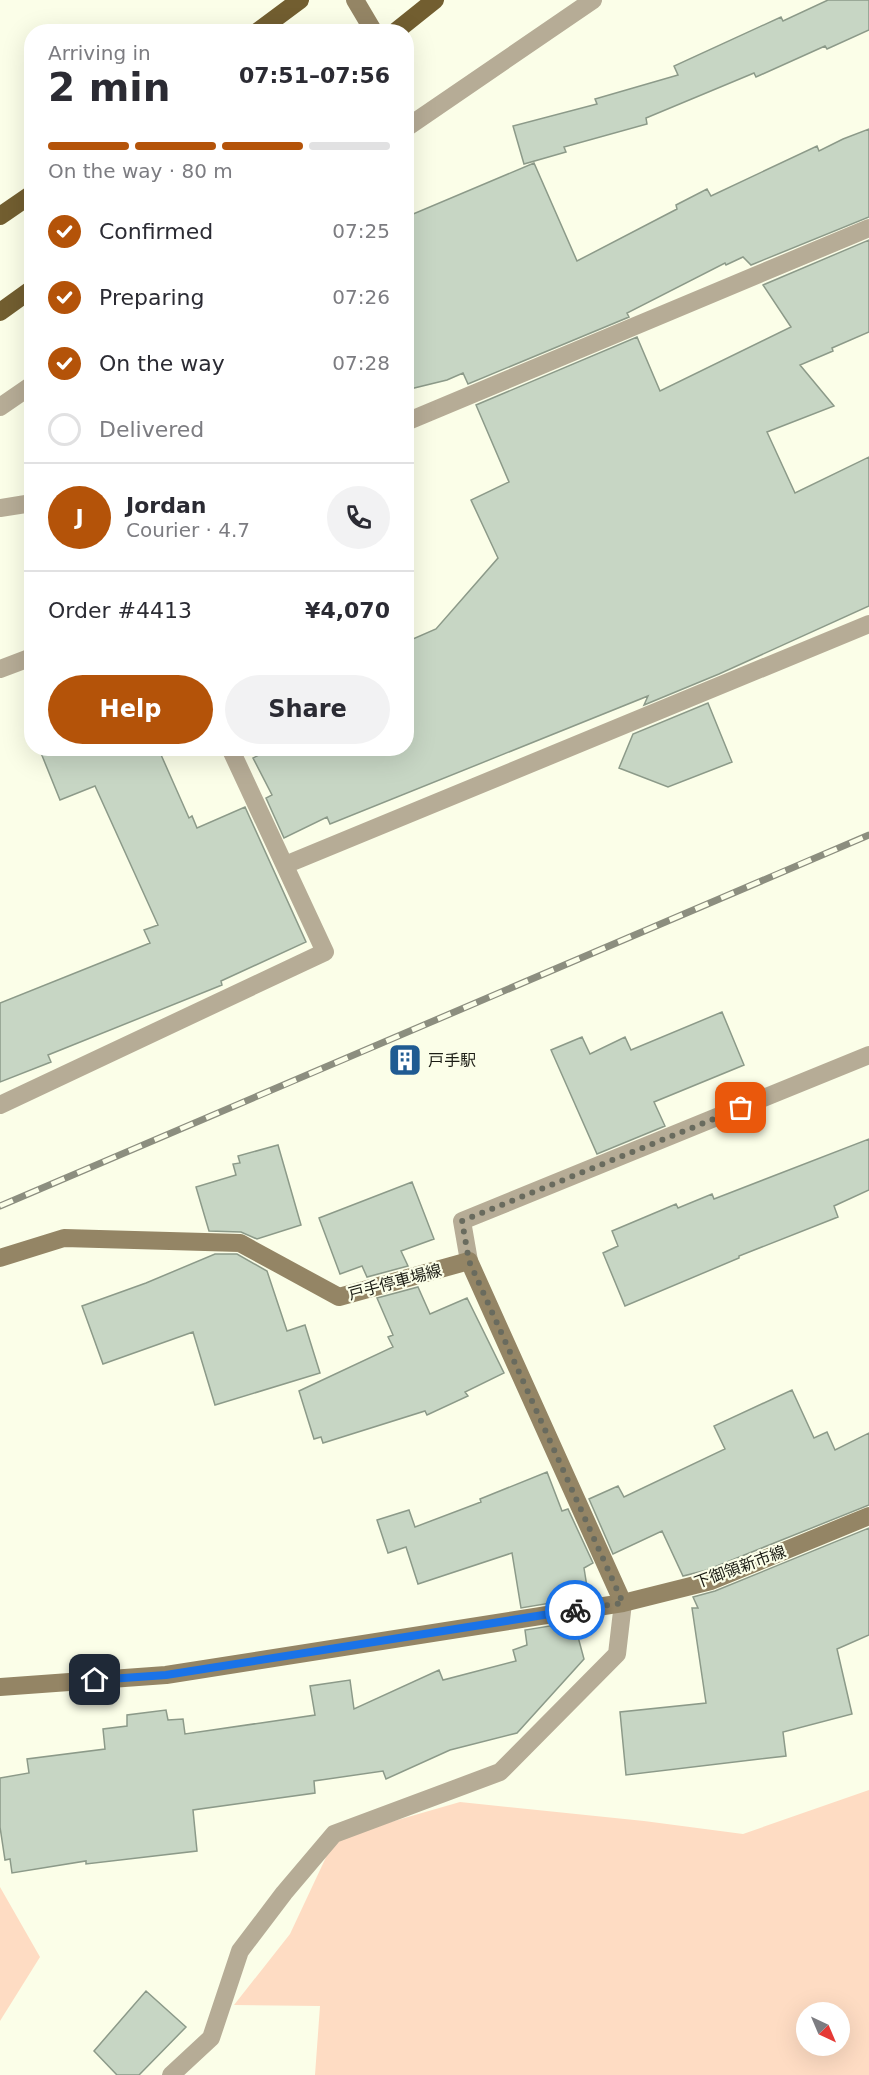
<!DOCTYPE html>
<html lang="en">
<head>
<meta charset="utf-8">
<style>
	:root { --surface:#fff; --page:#f2f2f3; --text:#2b2b33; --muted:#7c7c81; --line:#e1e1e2; --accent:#b45309 }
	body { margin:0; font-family:"DejaVu Sans","Noto Sans JP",sans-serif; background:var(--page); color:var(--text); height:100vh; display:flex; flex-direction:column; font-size:22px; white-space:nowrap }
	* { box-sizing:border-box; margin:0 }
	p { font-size:20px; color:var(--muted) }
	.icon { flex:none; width:33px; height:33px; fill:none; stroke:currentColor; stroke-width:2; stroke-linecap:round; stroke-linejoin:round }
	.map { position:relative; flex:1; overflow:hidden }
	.details { position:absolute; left:24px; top:24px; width:390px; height:732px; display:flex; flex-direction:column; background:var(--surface); border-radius:24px; box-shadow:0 6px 24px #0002 }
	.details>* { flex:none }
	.needle { width:39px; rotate:136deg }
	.controls { position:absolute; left:796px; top:2002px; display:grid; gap:12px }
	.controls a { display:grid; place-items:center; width:54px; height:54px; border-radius:50%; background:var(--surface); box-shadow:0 6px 24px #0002; font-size:30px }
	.pin { position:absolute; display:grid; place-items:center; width:51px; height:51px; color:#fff; margin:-26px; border-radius:12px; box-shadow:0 3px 9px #0006 }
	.courier { position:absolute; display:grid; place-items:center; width:60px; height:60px; margin:-30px; border:4px solid #1a73e8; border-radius:50%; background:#fff; color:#222; box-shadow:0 2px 8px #0007 }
	.summary em { font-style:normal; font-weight:800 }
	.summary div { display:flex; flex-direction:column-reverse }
	.summary { display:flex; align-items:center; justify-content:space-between; height:102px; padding:0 24px }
	h1 { font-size:39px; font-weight:800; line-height:45px }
	.bar { display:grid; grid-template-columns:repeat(4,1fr); gap:9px 6px; align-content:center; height:72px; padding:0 24px }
	.bar i { height:8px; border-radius:4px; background:var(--line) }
	.bar .active { background:var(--accent) }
	.bar p { grid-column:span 4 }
	.line { display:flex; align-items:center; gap:15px; padding:0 24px; border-top:2px solid var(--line) }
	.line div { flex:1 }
	.round { display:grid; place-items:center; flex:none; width:63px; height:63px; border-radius:32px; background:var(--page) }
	ol { padding:0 24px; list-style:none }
	li { display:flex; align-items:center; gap:18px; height:66px }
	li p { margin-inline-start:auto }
	li .icon { padding:6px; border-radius:50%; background:var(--accent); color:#fff; stroke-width:4 }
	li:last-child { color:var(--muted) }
	li i { width:33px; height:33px; border:3px solid var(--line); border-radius:50% }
	.action { display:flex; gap:12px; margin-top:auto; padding:12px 24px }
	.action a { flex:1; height:69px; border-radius:36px; background:var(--accent); color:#fff; font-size:24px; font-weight:800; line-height:69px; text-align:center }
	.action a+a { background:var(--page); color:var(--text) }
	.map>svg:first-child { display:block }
	.green { fill:#fedcc3; fill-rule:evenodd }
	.building { fill:#c7d6c4; stroke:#8c9a89; stroke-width:1.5 }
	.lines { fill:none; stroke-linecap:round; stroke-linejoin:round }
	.minor { stroke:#b6ac96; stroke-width:18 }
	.secondary { stroke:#948565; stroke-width:18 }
	.trunk { stroke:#725e30; stroke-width:18 }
	.rail-casing { stroke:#8c8e7f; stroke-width:7 }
	.rail { stroke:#fbfee8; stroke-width:4.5; stroke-dasharray:14; stroke-linecap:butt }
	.done { stroke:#696b5e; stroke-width:6; stroke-dasharray:0 10.8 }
	.route { stroke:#1a73e8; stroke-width:8 }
	.labels { text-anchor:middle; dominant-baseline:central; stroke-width:4.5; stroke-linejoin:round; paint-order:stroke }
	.poi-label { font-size:16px; fill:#1b1c14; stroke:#fbfee8; text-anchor:start }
	.street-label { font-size:16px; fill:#1b1c14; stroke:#fbfee8 }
</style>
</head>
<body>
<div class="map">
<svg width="869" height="2075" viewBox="0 0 869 2075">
	<rect width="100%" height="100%" fill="#fbfee8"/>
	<path class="green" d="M 869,1790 L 869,2075 L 315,2075 L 320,2006 L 234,2005 L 290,1934 L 335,1838 L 460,1802 L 644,1821 L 743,1834 ZM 807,2013 L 840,2013 L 840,2046 L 807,2046 Z
		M 0,1887 L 40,1957 L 0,2021 Z"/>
	<path class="building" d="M 828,0 L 869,0 L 869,30 L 827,49 L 825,46 L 756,77 L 754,73 L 646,118 L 647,124 L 564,147 L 566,152 L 524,164 L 513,126 L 597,104 L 595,99 L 678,75 L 674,66 L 781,17 L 783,21 Z
		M 869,129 L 869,217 L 751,265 L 743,257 L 726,265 L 725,263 L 627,313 L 629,317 L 468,384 L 463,373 L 447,380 L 406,390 L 406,217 L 534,163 L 577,261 L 677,209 L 676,205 L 707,189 L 711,196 L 817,146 L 819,151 L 843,139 Z
		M 869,240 L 869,332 L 832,348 L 833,351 L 800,365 L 834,406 L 767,432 L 795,493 L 869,457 L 869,606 L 719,674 L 644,705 L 648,696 L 330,824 L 327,817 L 284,838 L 266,798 L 272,795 L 253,758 L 273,748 L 406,748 L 406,642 L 436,629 L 498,558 L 471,500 L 509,482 L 476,405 L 637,337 L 660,391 L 791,327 L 763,285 Z
		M 708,703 L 732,762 L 668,787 L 619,768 L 633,734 Z
		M 39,748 L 158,748 L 189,818 L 192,816 L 197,828 L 245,807 L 306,942 L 221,981 L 222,985 L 48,1055 L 51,1062 L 0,1082 L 0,1003 L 150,943 L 144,930 L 158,925 L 95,786 L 60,800 Z
		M 722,1012 L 744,1065 L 654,1102 L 665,1126 L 597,1154 L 551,1050 L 582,1037 L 590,1054 L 625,1037 L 631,1050 Z
		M 869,1139 L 869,1190 L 834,1206 L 838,1217 L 739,1256 L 739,1258 L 625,1306 L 603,1253 L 618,1246 L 612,1231 L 676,1204 L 678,1208 L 712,1194 L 714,1199 Z
		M 278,1145 L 301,1225 L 257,1239 L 241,1232 L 209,1231 L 196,1187 L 236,1175 L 233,1164 L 240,1163 L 238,1156 Z
		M 412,1182 L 434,1239 L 401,1251 L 408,1266 L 367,1277 L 362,1266 L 340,1274 L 319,1218 Z
		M 215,1254 L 237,1254 L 267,1271 L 287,1331 L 305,1325 L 320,1373 L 215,1405 L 193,1332 L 103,1364 L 82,1306 L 146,1283 Z
		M 418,1287 L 430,1314 L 467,1298 L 504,1373 L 465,1392 L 468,1396 L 427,1415 L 425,1411 L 323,1443 L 321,1437 L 314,1439 L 299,1391 L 393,1347 L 388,1337 L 393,1335 L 377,1298 Z
		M 792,1390 L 814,1438 L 827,1432 L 835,1450 L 869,1433 L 869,1505 L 707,1570 L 683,1576 L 662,1531 L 613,1554 L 589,1499 L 618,1486 L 624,1497 L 725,1449 L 714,1426 Z
		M 547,1472 L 562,1511 L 568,1509 L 593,1563 L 584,1568 L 587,1587 L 567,1591 L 569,1600 L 521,1608 L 512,1553 L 418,1584 L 406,1547 L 388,1553 L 377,1520 L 409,1510 L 415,1527 L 481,1502 L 480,1499 Z
		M 869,1528 L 869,1635 L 837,1649 L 852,1714 L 783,1732 L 786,1756 L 626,1775 L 620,1712 L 706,1703 L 692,1608 L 698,1608 L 693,1597 L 715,1591 Z
		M 574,1622 L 584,1659 L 517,1733 L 450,1750 L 386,1779 L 383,1771 L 314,1781 L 315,1793 L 193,1810 L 197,1851 L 86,1864 L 86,1861 L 12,1873 L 10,1859 L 5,1860 L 0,1827 L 0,1778 L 29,1773 L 27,1759 L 105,1749 L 103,1729 L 127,1726 L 127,1715 L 166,1710 L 168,1720 L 183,1719 L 185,1734 L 315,1715 L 310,1686 L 350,1680 L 354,1709 L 439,1670 L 443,1680 L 516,1661 L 513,1650 L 527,1645 L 525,1630 Z
		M 146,1991 L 186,2027 L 139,2075 L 117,2075 L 94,2051 Z"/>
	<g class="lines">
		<path class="minor" d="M 406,128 L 593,0
			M 0,407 L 32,385
			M 406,422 L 869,228
			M 0,508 L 32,503
			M 0,669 L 32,657
			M 285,865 L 869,624
			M 0,1105 L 325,952 L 230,748
			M 469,1261 L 462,1221 L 869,1055
			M 171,2075 L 211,2038 L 240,1951 L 284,1893 L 334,1834 L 500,1772 L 617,1654 L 623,1603"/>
		<path class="secondary" d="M 355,0 L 374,32
			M 0,1258 L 64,1238 L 240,1243 L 339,1297 L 469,1261 L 623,1603
			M 0,1687 L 166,1675 L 623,1603 L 711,1581 L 869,1516"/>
		<path class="trunk" d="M 257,32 L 300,0
			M 395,32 L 435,0
			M 0,216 L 32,194
			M 0,312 L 32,289"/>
		<g class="rail-casing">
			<path id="rail" d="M 0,1206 L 869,835"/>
		</g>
		<use href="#rail" class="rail"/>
	</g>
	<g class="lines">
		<path class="done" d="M 575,1610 L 623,1603 L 469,1261 L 462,1221 L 741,1108"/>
		<path class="route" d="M 95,1680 L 166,1675 L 575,1610"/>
	</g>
	<defs>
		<g id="building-square" transform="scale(1.725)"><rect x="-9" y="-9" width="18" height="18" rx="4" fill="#205b92" stroke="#fbfee8"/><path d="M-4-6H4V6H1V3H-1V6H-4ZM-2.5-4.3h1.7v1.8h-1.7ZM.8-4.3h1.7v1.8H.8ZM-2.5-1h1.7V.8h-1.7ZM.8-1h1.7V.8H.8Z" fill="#fff"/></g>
	</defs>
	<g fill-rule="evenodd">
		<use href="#building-square" x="405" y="1060"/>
	</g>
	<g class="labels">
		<g class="poi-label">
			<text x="428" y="1060">戸手駅</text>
		</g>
		<g class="street-label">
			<text transform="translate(395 1282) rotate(-15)">戸手停車場線</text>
			<text transform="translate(740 1567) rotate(-20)">下御領新市線</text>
		</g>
	</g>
</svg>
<div class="controls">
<a><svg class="needle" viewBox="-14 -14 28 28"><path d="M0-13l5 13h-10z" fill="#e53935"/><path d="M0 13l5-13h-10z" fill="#7c7c81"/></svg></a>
</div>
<div class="pin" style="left:741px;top:1108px;background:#ea580c"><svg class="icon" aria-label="bag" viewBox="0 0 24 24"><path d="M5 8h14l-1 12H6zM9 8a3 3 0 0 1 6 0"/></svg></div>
<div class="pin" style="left:95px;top:1680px;background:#1f2937"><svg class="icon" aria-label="home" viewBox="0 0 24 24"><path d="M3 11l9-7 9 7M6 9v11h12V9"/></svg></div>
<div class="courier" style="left:575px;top:1610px"><svg class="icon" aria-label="bike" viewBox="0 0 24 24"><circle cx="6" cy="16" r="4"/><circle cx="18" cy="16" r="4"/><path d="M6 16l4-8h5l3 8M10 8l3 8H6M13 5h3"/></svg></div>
<section class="details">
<div class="summary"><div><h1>2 min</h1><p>Arriving in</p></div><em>07:51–07:56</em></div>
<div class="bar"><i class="active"></i><i class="active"></i><i class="active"></i><i></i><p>On the way · 80 m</p></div>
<ol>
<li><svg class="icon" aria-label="check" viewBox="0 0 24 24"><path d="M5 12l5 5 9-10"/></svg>Confirmed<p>07:25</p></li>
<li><svg class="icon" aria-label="check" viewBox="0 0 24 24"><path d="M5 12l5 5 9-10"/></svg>Preparing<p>07:26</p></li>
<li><svg class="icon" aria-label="check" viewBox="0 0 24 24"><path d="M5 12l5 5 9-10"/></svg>On the way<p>07:28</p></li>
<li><i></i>Delivered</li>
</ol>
<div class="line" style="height:108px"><b class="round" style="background:var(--accent);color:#fff">J</b><div><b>Jordan</b><p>Courier · 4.7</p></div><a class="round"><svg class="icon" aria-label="phone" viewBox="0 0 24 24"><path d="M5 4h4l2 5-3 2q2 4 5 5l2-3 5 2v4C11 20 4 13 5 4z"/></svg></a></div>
<div class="line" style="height:78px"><div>Order #4413</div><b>¥4,070</b></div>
<div class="action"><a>Help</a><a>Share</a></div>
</section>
</div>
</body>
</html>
